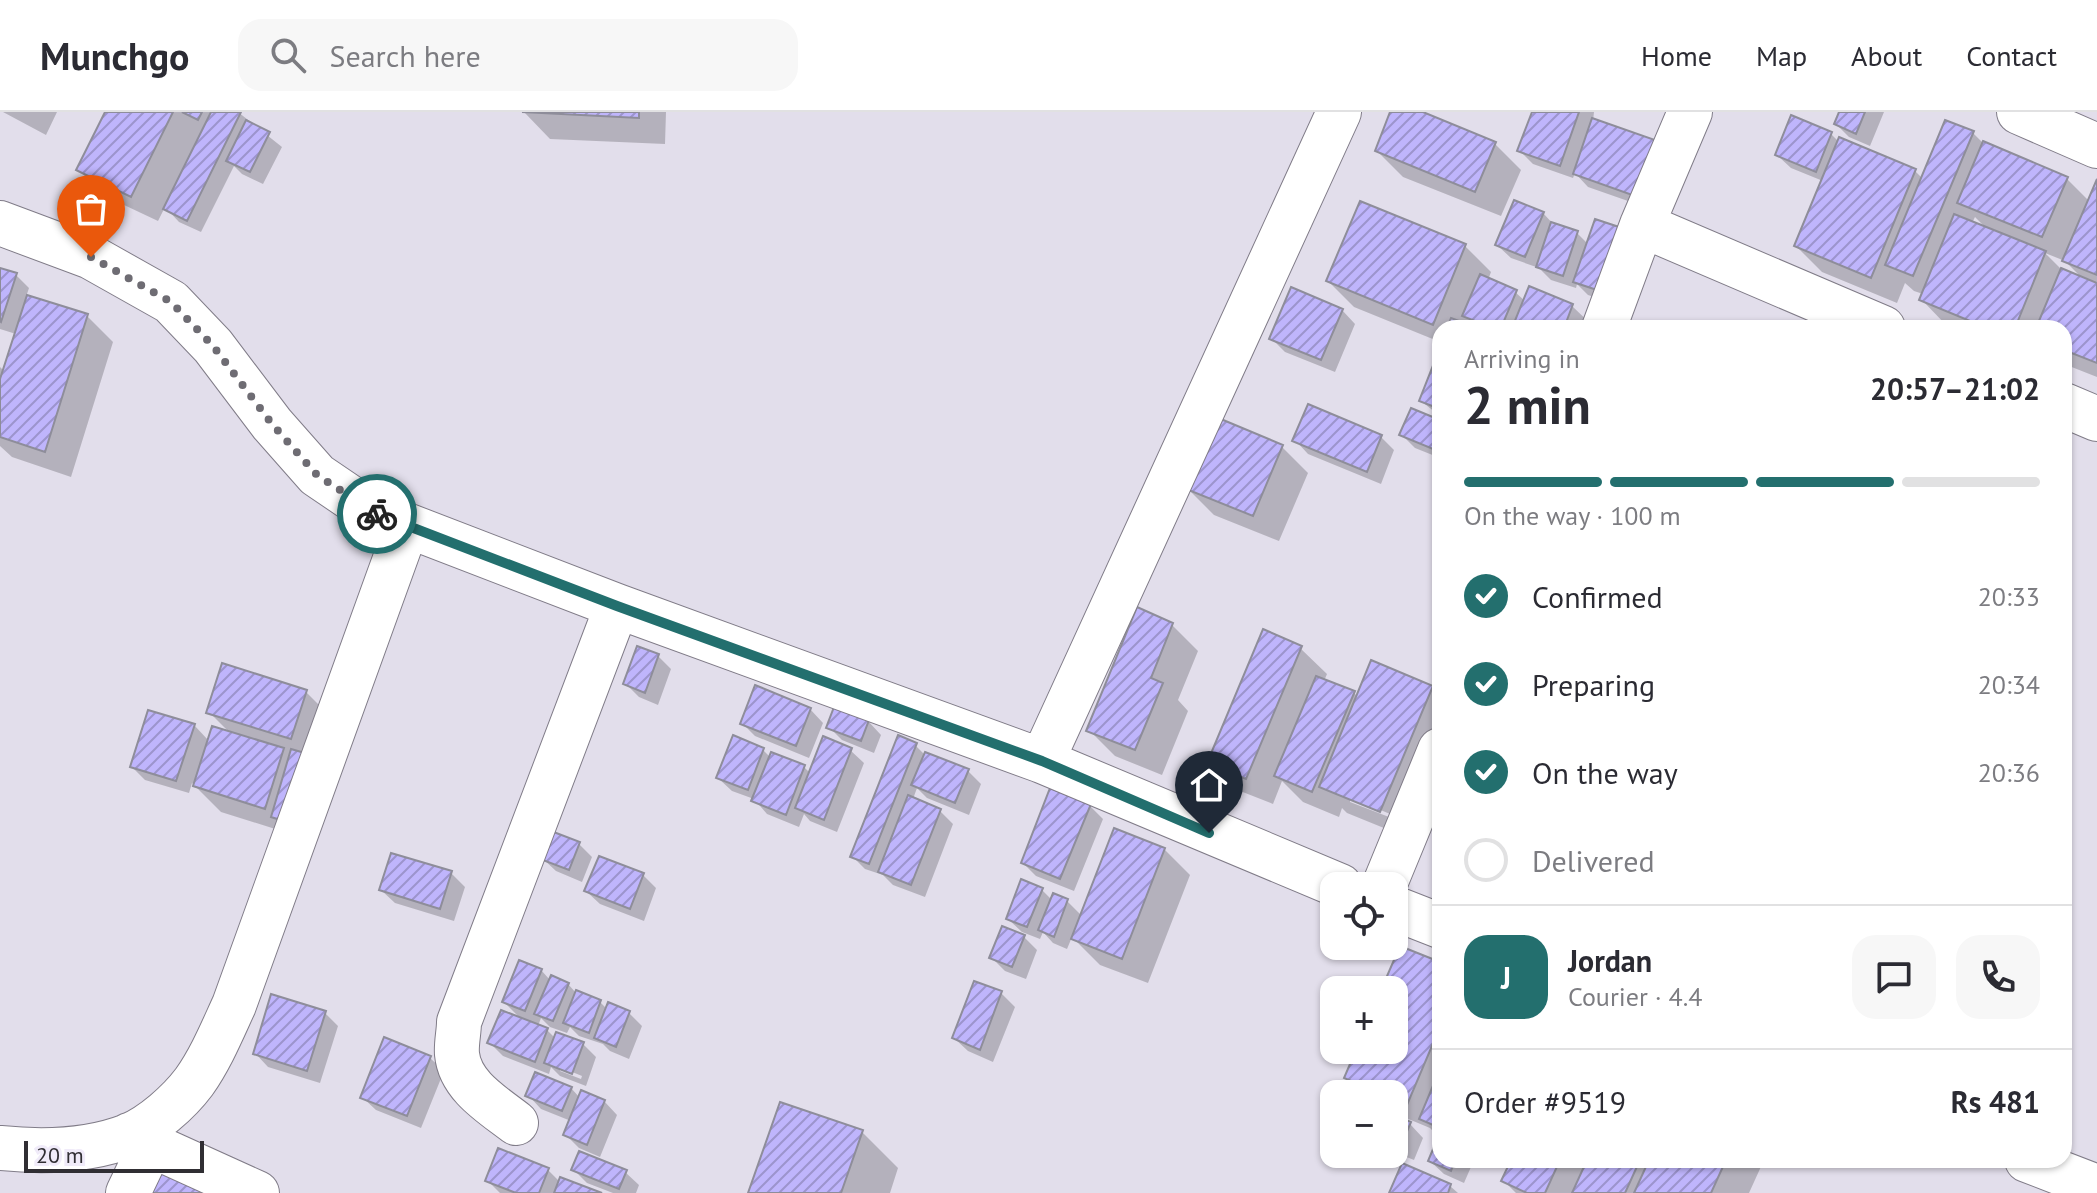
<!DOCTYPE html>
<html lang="en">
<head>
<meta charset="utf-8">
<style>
	:root { --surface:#fff; --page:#f7f7f7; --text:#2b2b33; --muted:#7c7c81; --line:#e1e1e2; --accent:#236f6e }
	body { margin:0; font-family:"PT Sans",sans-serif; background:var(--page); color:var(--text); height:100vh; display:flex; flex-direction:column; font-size:30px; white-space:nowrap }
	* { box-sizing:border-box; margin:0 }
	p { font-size:26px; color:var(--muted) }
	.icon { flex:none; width:44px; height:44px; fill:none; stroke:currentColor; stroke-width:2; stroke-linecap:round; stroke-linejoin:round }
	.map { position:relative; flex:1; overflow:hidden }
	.side { position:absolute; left:1432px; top:208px; width:640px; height:848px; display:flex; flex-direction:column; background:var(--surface); border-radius:24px; box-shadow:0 2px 6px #0004 }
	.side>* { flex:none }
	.buttons { position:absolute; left:1320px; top:760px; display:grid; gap:16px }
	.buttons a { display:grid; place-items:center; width:88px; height:88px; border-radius:16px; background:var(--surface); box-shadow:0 2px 6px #0004; font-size:40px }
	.scale { position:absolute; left:24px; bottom:20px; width:180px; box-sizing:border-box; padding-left:8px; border:4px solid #302e33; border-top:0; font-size:22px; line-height:28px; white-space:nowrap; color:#302e33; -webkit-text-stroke:6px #f0ebf9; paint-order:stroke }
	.pin { position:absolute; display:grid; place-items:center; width:68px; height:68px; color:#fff; margin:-82px -34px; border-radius:50% 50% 50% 0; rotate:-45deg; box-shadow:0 0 8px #0007 }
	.pin .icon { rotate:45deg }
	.courier { position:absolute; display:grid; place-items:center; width:80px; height:80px; margin:-40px; border:6px solid #236f6e; border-radius:50%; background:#fff; color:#222; box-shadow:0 2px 10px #0007 }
	.head em { font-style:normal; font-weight:700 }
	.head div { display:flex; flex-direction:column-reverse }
	.head { display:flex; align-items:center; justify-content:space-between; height:136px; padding:0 32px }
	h1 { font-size:52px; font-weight:700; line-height:60px }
	.bar { display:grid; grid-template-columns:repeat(4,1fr); gap:12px 8px; align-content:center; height:96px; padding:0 32px }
	.bar i { height:10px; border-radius:6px; background:var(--line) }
	.bar .current { background:var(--accent) }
	.bar p { grid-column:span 4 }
	.line { display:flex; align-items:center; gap:20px; padding:0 32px; border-top:2px solid var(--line) }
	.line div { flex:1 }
	.round { display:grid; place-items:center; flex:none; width:84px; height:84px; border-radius:24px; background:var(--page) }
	ol { padding:0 32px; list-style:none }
	li { display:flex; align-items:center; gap:24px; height:88px }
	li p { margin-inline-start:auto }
	li .icon { padding:8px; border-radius:50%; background:var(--accent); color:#fff; stroke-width:4 }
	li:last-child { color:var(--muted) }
	li i { width:44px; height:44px; border:4px solid var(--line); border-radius:50% }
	header { display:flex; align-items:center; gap:48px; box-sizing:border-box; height:112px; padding:0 40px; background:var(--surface); border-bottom:2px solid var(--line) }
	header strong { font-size:38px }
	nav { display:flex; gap:44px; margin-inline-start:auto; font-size:28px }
	.search { width:560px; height:72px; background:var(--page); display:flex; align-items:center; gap:20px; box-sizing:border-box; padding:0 28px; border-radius:24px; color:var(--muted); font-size:30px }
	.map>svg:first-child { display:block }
	.shadow { fill:#0003; fill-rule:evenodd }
	.building { fill:url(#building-hatch); stroke:#8e8d9a; stroke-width:2 }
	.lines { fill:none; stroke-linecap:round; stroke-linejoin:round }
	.minor-casing { stroke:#807c88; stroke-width:46 }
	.minor { stroke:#fff; stroke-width:44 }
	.done { stroke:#6e6c73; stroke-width:8; stroke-dasharray:0 14.4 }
	.route { stroke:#236f6e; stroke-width:10 }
</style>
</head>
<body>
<header>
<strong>Munchgo</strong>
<div class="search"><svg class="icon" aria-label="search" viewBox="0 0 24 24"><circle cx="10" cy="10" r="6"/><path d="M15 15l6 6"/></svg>Search here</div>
<nav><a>Home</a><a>Map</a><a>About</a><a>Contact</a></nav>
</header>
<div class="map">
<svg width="2097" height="1081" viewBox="0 0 2097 1081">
	<defs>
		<pattern id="building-hatch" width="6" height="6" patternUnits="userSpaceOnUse" patternTransform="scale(2)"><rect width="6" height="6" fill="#bfb5fc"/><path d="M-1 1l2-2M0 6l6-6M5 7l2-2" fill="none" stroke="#9c94cd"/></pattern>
	</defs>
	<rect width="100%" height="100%" fill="#e2deeb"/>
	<path class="shadow" d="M 3,0 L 57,0 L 46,23 Z
		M 107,0 L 238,0 L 282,35 L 263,72 L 242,62 L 234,54 L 201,120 L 179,110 L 165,95 L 158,109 L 105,84 L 79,58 Z
		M 524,0 L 666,0 L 665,32 L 550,27 Z
		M 1392,0 L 1417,0 L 1495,32 L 1521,58 L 1501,104 L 1403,65 L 1377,39 Z
		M 1534,0 L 1594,0 L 1593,9 L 1648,96 L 1588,75 L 1575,61 L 1573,66 L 1533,52 L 1520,39 Z
		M 1841,0 L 1884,0 L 1870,34 L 1849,25 L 1836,12 Z
		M 1973,21 L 1983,31 L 2067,67 L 2090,90 L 2097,72 L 2097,265 L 2064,252 L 2064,216 L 1953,216 L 1947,214 L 1921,187 L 1923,182 L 1914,179 L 1905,171 L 1897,191 L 1822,160 L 1796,134 L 1823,69 L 1791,56 L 1777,43 L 1831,22 L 1839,30 L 1915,59 L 1923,67 ZM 1975,105 L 1987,117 L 1972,111 ZM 2045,141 L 2065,149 L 2083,167 L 2063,159 Z
		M 1543,101 L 1555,114 L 1577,121 L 1588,132 L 1613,191 L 1588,183 L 1577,172 L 1576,176 L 1551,168 L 1539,156 L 1511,146 L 1497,133 Z
		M 1465,134 L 1491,160 L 1488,168 L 1515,180 L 1525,189 L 1572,194 L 1595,216 L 1477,216 L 1471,209 L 1468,215 L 1471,216 L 1440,216 L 1440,230 L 1354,195 L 1328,169 Z
		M 0,158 L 16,163 L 29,176 L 26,185 L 87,204 L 113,230 L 71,365 L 12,345 L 0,334 L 0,255 L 4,259 L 16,222 L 0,217 Z
		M 1342,198 L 1355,212 L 1335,260 L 1285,240 L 1271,226 Z
		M 1440,250 L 1440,304 L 1421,289 Z
		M 1440,310 L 1440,346 L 1415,336 L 1401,322 Z
		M 1381,325 L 1394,338 L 1381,372 L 1308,342 L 1295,328 Z
		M 1281,334 L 1308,361 L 1279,429 L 1214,403 L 1188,377 Z
		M 1172,513 L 1198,539 L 1178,588 L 1188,599 L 1162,663 L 1115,644 L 1089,618 Z
		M 1300,536 L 1327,562 L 1324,569 L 1354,581 L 1358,585 L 1431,576 L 1440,584 L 1440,644 L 1406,725 L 1347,701 L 1342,696 L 1339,705 L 1303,690 L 1282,669 L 1273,692 L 1235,677 L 1209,651 ZM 1350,685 L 1390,702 L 1389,705 L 1350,690 Z
		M 658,544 L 671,557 L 658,593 L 639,585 L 625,571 Z
		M 306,580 L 332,606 L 291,722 L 221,700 L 192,671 L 189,681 L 145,668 L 132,655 L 194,613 L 209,629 L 230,621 L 209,600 Z
		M 810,597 L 823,611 L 809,646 L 755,624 L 742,611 Z
		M 868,609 L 881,623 L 874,641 L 842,628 L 829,615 Z
		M 915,633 L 925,643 L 968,659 L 981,672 L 969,703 L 927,686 L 917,676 L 913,687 L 940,699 L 953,712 L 925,785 L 893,773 L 883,763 L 865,757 L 852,744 Z
		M 763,638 L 771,646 L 772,643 L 804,655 L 810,661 L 850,638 L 864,651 L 837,720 L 810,709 L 804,702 L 799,715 L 767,702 L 754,687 L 732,679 L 718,666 Z
		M 1090,694 L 1103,707 L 1074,779 L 1036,764 L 1023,751 Z
		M 578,731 L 592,745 L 582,770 L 556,759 L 542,746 Z
		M 1164,737 L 1190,763 L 1148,871 L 1100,853 L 1072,825 L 1067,837 L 1053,831 L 1043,820 L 1040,827 L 1022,820 L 1008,807 L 1042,778 L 1052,788 L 1067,789 L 1082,804 Z
		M 451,761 L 465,775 L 454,809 L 395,791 L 381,778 Z
		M 643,763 L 656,776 L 644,809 L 600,792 L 586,779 Z
		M 1024,825 L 1037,838 L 1026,867 L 1005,859 L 991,845 Z
		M 1440,852 L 1440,1026 L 1430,1016 L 1394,1001 L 1394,982 L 1363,982 L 1346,965 L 1358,938 L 1394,938 L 1394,878 L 1383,878 Z
		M 541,858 L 550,868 L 568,872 L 576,881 L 600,890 L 607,897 L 629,901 L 642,914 L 629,947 L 610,939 L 603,932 L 579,924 L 570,915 L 567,921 L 550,915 L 541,906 L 538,914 L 547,918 L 556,927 L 583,932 L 596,945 L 586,974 L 560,964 L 551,955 L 549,962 L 503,944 L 490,931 L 523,909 L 504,890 ZM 560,955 L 582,964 L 581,967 L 560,959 Z
		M 976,871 L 1001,881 L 1015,895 L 993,950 L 968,939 L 954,926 Z
		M 325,901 L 338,914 L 320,971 L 268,955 L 255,941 Z
		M 430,946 L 444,959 L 421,1016 L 376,998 L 362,985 Z
		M 571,976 L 580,986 L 604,989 L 617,1003 L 600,1045 L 579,1036 L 566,1023 L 571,1009 L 541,997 L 528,983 Z
		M 1394,1005 L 1410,1012 L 1423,1026 L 1414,1048 L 1394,1040 Z
		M 862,1020 L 898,1056 L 890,1081 L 750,1081 Z
		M 1440,1026 L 1440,1048 L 1474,1048 L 1464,1071 L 1444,1062 L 1430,1049 Z
		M 1513,1048 L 1764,1048 L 1749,1081 L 1516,1081 L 1504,1069 Z
		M 548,1058 L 560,1070 L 596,1081 L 500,1081 L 487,1068 Z
		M 574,1058 L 625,1060 L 639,1073 L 636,1081 L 613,1081 L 587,1071 Z
		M 1450,1074 L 1458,1081 L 1392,1081 Z"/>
	<path class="building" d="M 105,0 L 173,0 L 131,85 L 76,58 Z
		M 182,0 L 202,0 L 198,8 Z
		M 211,0 L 241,0 L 187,109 L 163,97 Z
		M 522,0 L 639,0 L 639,6 Z
		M 1390,0 L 1423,0 L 1496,30 L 1475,80 L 1375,39 Z
		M 1532,0 L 1579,0 L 1560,54 L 1517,39 Z
		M 1839,0 L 1865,0 L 1856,22 L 1834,12 Z
		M 1791,3 L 1832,20 L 1816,60 L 1775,43 Z
		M 1592,6 L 1655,28 L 1635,84 L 1573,62 Z
		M 246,8 L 270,20 L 250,60 L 226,49 Z
		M 1945,8 L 1974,19 L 1913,164 L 1885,153 Z
		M 1839,25 L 1916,57 L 1871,166 L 1794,134 Z
		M 1983,29 L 2068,65 L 2042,125 L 1957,91 Z
		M 2097,67 L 2097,163 L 2062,149 Z
		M 1514,88 L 1544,100 L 1525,145 L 1495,133 Z
		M 1360,89 L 1466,132 L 1433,213 L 1326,169 Z
		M 1954,102 L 2046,139 L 2015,216 L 1987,216 L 1919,188 Z
		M 1595,107 L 1622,116 L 1600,179 L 1573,170 Z
		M 1551,110 L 1578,119 L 1563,164 L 1536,155 Z
		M 0,156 L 17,161 L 1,210 L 0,209 Z
		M 2061,156 L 2097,171 L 2097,251 L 2064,238 L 2064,216 L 2036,216 Z
		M 1480,162 L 1517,178 L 1501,216 L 1493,216 L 1462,204 Z
		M 1529,174 L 1573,192 L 1564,216 L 1512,216 Z
		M 1291,175 L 1343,197 L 1321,248 L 1269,227 Z
		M 27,183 L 88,202 L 45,340 L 0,325 L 0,267 Z
		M 1451,206 L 1477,216 L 1447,216 Z
		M 1436,246 L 1440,248 L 1440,297 L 1419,289 Z
		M 1308,292 L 1382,323 L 1367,360 L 1292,329 Z
		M 1411,296 L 1440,308 L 1440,320 L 1433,337 L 1399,323 Z
		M 1216,305 L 1283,333 L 1253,404 L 1186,377 Z
		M 1137,495 L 1173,511 L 1151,566 L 1163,571 L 1135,638 L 1086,619 Z
		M 1263,517 L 1302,534 L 1246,667 L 1207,651 Z
		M 637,534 L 659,542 L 645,581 L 623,572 Z
		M 1371,548 L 1433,574 L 1380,700 L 1319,675 Z
		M 222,551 L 307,578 L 291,627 L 206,601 Z
		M 1316,564 L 1355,579 L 1312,680 L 1274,664 Z
		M 755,573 L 811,596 L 796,634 L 740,612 Z
		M 834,595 L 869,608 L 861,629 L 826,616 Z
		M 148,598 L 195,612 L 176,669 L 130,655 Z
		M 212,614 L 284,636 L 265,697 L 193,674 Z
		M 733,623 L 764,636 L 748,678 L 716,666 Z
		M 898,623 L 917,631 L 869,752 L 850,745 Z
		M 823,624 L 852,636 L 824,708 L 795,696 Z
		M 291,637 L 315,644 L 293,712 L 271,705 Z
		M 771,640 L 805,653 L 786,703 L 751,689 Z
		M 925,640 L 969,657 L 955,691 L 911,673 Z
		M 1050,676 L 1091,692 L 1060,767 L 1021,751 Z
		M 908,683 L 941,697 L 911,773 L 878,760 Z
		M 1114,716 L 1165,736 L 1122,847 L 1071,827 Z
		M 551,719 L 580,730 L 569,758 L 540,747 Z
		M 391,741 L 452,759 L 440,797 L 379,778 Z
		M 599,744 L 644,761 L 630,797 L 584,779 Z
		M 1021,767 L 1043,776 L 1027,815 L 1006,807 Z
		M 1053,781 L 1068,787 L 1054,825 L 1038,818 Z
		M 1002,814 L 1025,823 L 1012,855 L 989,846 Z
		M 1400,834 L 1440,850 L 1440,915 L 1407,993 L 1394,987 L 1394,982 L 1382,982 L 1344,966 L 1356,938 L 1394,938 L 1394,878 L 1381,878 Z
		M 519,848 L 542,857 L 525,899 L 502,890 Z
		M 551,863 L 569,871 L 553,909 L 534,902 Z
		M 974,869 L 1002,879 L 980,938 L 952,926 Z
		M 576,878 L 601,888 L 589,921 L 563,911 Z
		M 271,882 L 326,899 L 307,959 L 253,942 Z
		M 608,890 L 630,899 L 616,935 L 594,926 Z
		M 501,898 L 548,916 L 535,950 L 487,931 Z
		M 556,920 L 584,930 L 572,962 L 544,951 Z
		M 384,925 L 431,944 L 407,1004 L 360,986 Z
		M 1440,957 L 1440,1016 L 1419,1007 Z
		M 535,960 L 572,975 L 562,999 L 525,984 Z
		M 581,978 L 605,988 L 587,1033 L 563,1023 Z
		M 780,990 L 863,1018 L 841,1081 L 748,1081 Z
		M 1394,1003 L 1411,1010 L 1400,1036 L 1394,1034 Z
		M 1439,1023 L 1440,1048 L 1455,1048 L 1451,1059 L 1428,1049 Z
		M 498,1036 L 549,1056 L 539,1081 L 516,1081 L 485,1069 Z
		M 579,1039 L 627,1058 L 619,1077 L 571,1058 Z
		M 161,1045 L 233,1081 L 145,1081 Z
		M 1511,1048 L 1560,1048 L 1545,1081 L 1527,1081 L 1501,1069 Z
		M 1587,1048 L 1640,1048 L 1625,1081 L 1572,1081 Z
		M 1649,1048 L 1726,1048 L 1711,1081 L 1634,1081 Z
		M 1402,1051 L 1451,1072 L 1448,1081 L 1389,1081 Z
		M 560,1065 L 602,1081 L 554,1081 Z"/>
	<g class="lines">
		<g class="minor-casing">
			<path id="minor" d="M 2019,0 L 2097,34
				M 0,111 L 91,145 L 171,190 L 213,234 L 272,312 L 317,363 L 370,399 L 617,494 L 1042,649 L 1340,774
				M 1642,113 L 1883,216
				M 1604,216 L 1642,113 L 1690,0
				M 2064,293 L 2097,307
				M 1042,649 L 1339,0
				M 1384,774 L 1440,638
				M 1394,796 L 1440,814
				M 516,1011 C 493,993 460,974 457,942 C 456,932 459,920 459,910 L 617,494
				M 129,1023 L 257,1081
				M 0,1036 C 40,1040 89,1039 128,1024 C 152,1014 179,990 194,970 C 211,946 222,919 234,893 L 407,414
				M 2027,1048 L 2097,1075
				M 128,1081 L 151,1033"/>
		</g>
		<use href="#minor" class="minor"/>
	</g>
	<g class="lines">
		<path class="done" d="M 91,145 L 171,190 L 213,234 L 272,312 L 317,363 L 377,402"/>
		<path class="route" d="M 377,402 L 617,494 L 1042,649 L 1209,721"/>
	</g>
</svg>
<div class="buttons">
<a><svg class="icon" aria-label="locate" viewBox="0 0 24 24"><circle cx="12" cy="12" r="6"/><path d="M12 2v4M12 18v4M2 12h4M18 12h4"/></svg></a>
<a>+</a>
<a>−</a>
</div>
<div class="scale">20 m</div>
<div class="pin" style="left:91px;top:145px;background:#ea580c"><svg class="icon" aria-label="bag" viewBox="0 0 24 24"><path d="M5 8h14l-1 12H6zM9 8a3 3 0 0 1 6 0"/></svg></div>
<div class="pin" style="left:1209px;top:721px;background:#1f2937"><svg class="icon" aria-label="home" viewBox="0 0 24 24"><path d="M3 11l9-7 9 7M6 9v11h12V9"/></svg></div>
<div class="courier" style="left:377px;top:402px"><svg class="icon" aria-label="bike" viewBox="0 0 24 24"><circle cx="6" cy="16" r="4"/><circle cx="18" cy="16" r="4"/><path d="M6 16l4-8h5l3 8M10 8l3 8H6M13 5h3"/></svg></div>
<section class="side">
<div class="head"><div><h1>2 min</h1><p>Arriving in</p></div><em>20:57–21:02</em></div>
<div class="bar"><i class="current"></i><i class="current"></i><i class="current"></i><i></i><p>On the way · 100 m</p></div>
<ol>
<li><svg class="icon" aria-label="check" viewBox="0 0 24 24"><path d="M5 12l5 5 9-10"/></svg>Confirmed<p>20:33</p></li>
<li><svg class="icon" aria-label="check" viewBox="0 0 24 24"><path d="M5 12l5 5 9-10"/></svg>Preparing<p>20:34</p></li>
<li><svg class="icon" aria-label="check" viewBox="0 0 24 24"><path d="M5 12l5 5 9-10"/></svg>On the way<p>20:36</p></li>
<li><i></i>Delivered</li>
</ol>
<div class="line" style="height:144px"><b class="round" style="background:var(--accent);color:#fff">J</b><div><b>Jordan</b><p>Courier · 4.4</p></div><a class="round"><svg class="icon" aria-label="chat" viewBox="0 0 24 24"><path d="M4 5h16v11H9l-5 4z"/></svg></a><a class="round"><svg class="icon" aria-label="phone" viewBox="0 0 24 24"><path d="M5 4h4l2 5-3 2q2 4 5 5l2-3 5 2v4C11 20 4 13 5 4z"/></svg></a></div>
<div class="line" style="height:104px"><div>Order #9519</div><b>Rs 481</b></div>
</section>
</div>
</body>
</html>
